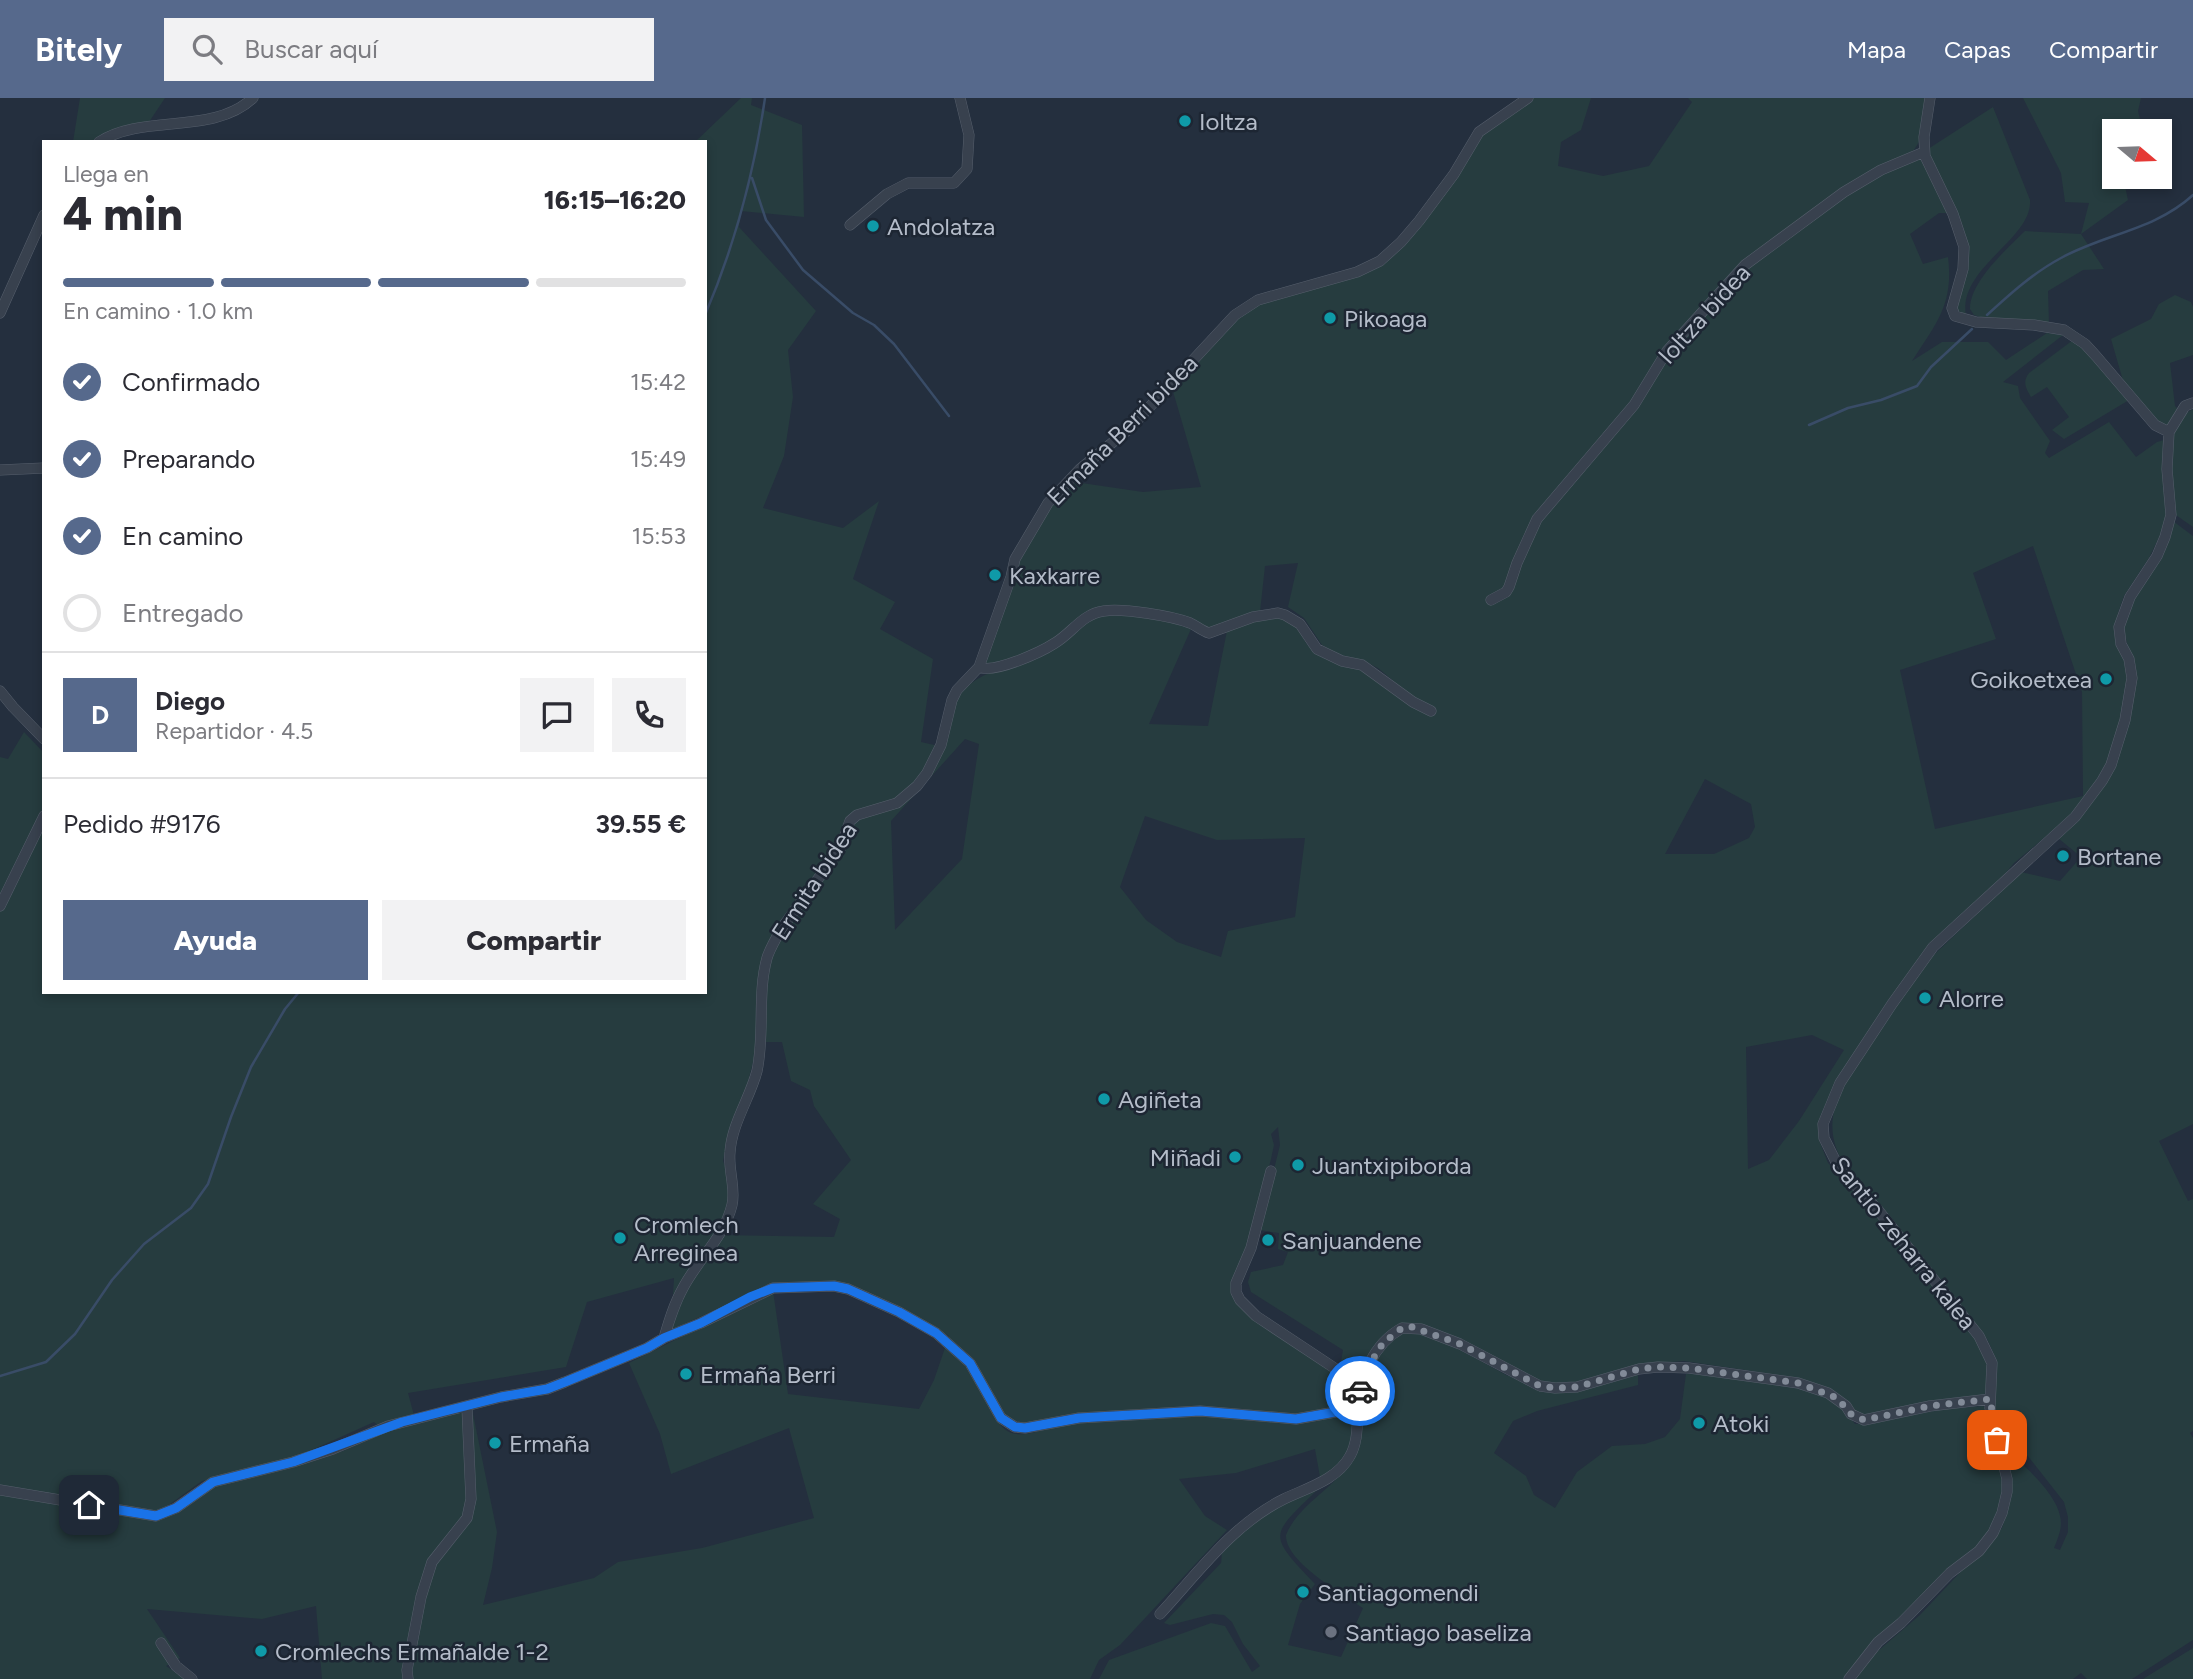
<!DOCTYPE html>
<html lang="es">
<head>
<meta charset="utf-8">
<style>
	:root { --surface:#fff; --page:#f2f2f3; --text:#2b2b33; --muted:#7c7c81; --line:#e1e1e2; --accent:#56698c }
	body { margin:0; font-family:Figtree,sans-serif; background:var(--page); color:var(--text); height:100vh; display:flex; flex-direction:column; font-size:26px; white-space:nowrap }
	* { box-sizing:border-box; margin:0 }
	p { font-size:23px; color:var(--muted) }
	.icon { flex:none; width:38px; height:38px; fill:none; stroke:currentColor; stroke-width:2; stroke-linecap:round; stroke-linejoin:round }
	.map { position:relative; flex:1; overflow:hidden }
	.panel { position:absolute; left:42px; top:42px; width:665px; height:854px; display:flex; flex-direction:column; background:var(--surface); border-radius:0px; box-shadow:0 4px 10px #0003 }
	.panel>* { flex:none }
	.needle { width:46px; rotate:109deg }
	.fabs { position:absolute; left:2102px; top:21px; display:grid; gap:14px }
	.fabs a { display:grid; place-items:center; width:70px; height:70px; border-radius:0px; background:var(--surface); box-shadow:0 4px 10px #0003; font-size:35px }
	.pin { position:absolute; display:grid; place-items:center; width:60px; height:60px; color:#fff; margin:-30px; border-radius:14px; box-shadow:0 4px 10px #0006 }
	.courier { position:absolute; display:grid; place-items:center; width:70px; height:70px; margin:-35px; border:5px solid #1a73e8; border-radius:50%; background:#fff; color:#222; box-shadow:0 2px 9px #0007 }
	.summary em { font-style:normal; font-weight:800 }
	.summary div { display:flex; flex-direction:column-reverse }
	.summary { display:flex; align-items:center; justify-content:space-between; height:119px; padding:0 21px }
	h1 { font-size:46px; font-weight:800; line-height:52px }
	.bar { display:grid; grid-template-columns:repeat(4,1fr); gap:10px 7px; align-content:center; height:84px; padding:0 21px }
	.bar i { height:9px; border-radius:5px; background:var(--line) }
	.bar .on { background:var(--accent) }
	.bar p { grid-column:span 4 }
	.line { display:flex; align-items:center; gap:18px; padding:0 21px; border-top:2px solid var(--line) }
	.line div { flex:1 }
	.round { display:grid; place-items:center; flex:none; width:74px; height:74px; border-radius:0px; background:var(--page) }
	ol { padding:0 21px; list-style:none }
	li { display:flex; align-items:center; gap:21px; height:77px }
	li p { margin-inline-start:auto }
	li .icon { padding:7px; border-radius:50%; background:var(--accent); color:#fff; stroke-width:4 }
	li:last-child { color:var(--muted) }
	li i { width:38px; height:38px; border:4px solid var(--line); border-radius:50% }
	.action { display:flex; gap:14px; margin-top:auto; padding:14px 21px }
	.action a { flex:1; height:80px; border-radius:0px; background:var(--accent); color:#fff; font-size:28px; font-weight:800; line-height:80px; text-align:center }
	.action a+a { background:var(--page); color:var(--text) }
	header { display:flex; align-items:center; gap:42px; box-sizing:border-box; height:98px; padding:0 35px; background:var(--accent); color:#fff }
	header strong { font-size:33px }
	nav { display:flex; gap:38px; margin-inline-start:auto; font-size:24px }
	.search { width:490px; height:63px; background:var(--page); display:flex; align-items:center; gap:18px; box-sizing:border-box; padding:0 24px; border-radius:0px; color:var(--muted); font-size:26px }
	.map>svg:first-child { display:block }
	.green { fill:#263c3f; fill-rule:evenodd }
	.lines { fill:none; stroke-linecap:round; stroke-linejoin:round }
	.stream { stroke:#394c67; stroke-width:2.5 }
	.street-casing { stroke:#565f6c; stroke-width:11 }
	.street { stroke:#38414e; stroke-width:10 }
	.done { stroke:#828b98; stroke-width:7; stroke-dasharray:0 12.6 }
	.route { stroke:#1a73e8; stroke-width:9 }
	.culture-dot { fill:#0f9aa8; stroke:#1d2633; stroke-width:2.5 }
	.worship-dot { fill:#6b7280; stroke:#1d2633; stroke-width:2.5 }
	.labels { text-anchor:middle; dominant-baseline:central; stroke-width:5; stroke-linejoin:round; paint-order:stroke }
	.poi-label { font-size:24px; fill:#b4bcc9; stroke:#1d2633; text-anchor:start }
	.street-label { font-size:24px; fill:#b4bcc9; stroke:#1d2633 }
</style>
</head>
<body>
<header>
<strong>Bitely</strong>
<div class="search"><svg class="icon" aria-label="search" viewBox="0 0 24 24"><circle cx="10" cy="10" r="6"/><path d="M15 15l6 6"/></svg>Buscar aquí</div>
<nav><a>Mapa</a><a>Capas</a><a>Compartir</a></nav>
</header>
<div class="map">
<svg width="2193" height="1581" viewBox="0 0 2193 1581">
	<rect width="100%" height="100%" fill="#242f3e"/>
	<path class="green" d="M 80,0 L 165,0 L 149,24 L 121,29 L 91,44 L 73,44 Z
		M 741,0 L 752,0 L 751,7 L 802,27 L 804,119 L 741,113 L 739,129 L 816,213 L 788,252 L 793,299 L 784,358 L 763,410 L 843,430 L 879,403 L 853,481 L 895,504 L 880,531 L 933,561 L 921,644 L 943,649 C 950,628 950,606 966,590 C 983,572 1013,569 1034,559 C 1048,554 1060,547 1071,537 C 1075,533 1078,528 1082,525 C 1107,506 1164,520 1191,531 L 1149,626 L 1208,628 L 1227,533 L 1257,521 L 1282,519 L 1295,525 L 1306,545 L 1314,553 L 1329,561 L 1363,571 L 1404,603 L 1424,614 L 1430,608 L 1410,597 L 1378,570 L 1364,563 L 1337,556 L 1322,547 L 1304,520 L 1288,509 L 1298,465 L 1265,468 L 1260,514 L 1218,531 L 1209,531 L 1194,523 L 1130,510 L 1109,509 L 1080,520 L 1059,539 L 1038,551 L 992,567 L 988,567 L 985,565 L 1014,483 L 1018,460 L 1047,413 L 1075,384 L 1143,394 L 1201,389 L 1172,290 L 1237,220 L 1251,211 L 1277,199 L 1358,178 L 1380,166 L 1409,141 L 1455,80 L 1479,39 L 1494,27 L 1533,0 L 1591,0 L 1581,32 L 1561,44 L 1558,68 L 1603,78 L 1649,68 L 1692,4 L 1688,0 L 1927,0 L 1919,44 L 1914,52 L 1835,95 L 1781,139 L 1743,166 L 1662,254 L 1632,305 L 1540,413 L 1518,454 L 1506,488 L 1490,500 L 1492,505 L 1499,504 L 1509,495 L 1531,439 L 1544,420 L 1638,306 L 1669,255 L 1748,168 L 1846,95 L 1913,60 L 1922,60 L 1949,115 L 1939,115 L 1910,136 L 1923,166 L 1948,159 C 1954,206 1936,226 1912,263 L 1942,244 L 1988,244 L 2006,262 L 2047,235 L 2063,237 L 2003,284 L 2018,288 L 2020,300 L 2050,343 L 2045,355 L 2049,360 L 2109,324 L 2136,359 L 2157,344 L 2171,340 L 2174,330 L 2161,327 L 2124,286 L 2111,241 L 2151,221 L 2159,206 L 2175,197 L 2191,204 L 2193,209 L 2193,257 L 2170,265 L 2175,308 L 2183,317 L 2193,311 L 2193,429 L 2173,415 L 2166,416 L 2163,431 L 2149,460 L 2124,498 L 2118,515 L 2116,531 L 2119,552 L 2126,565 L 2128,580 L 2123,604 L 2131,614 L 2136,578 L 2123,530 L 2126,515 L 2132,500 L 2158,463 L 2169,440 L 2173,423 L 2193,438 L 2193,1026 L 2159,1043 L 2188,1103 L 2193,1101 L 2193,1333 L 2190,1335 L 2193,1340 L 2193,1542 L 2132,1581 L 2087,1581 L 2081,1575 L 2073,1581 L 1855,1581 L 1872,1558 L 1920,1517 L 2002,1430 L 2011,1400 L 2011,1382 L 2003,1351 C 2021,1363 2056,1395 2060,1418 C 2063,1429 2058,1440 2054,1450 L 2060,1452 L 2068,1434 L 2068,1419 L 2064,1404 L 2027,1357 L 1999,1339 C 1998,1328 1995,1317 1995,1306 C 1994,1275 2003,1273 1987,1241 L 1840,1059 C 1828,1034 1831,1013 1843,988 L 1920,870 L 2021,774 L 2060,783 L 2081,759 L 2058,740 L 2077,723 L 2067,721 L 2014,765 L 1991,793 L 1928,849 L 1886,907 L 1826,1005 L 1819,1022 L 1819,1042 L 1828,1065 L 1859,1096 L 1974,1235 L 1989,1263 L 1990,1279 L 1986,1294 L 1981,1300 L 1935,1304 L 1872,1319 L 1861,1317 L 1854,1313 L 1828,1290 L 1799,1280 L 1684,1263 L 1645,1266 L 1638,1275 L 1638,1287 L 1537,1313 L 1513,1323 L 1494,1355 L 1526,1378 L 1534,1397 L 1555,1410 L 1577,1374 L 1612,1348 L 1645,1346 L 1665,1339 L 1680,1321 L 1686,1276 C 1725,1276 1786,1282 1822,1297 C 1836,1303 1846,1315 1855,1326 L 1869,1326 L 1943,1311 L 1983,1308 L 1987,1312 L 2002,1375 L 2004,1394 L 1999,1415 L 1992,1429 L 1982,1445 L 1950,1472 L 1886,1536 L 1871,1546 L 1846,1581 L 1099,1581 L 1109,1562 L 1211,1525 L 1225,1528 L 1252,1574 L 1260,1568 L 1243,1546 L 1232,1524 L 1224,1517 L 1213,1516 L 1170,1527 L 1164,1525 L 1221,1465 C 1222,1461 1221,1457 1222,1454 C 1234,1426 1294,1402 1320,1389 C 1271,1438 1265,1434 1315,1486 L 1300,1506 L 1288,1547 L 1341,1559 L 1363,1510 C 1343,1496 1285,1464 1286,1437 C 1300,1402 1345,1387 1357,1349 C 1369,1309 1353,1291 1383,1251 C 1391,1241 1400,1234 1414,1232 L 1459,1251 L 1508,1278 L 1517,1274 C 1496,1261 1418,1218 1396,1231 C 1381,1239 1370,1259 1361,1273 L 1350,1275 L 1340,1269 L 1343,1252 L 1251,1194 L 1248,1184 L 1251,1174 L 1283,1167 L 1288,1154 L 1278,1151 L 1279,1135 L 1259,1132 L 1280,1047 L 1278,1029 L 1271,1036 L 1274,1047 L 1271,1061 L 1248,1152 L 1233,1183 L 1232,1193 L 1237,1205 L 1250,1219 L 1351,1287 C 1359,1300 1355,1344 1346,1358 C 1340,1368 1330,1373 1320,1379 L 1315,1351 L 1236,1375 L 1179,1381 L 1205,1418 L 1227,1432 L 1120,1547 L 1099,1562 L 1090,1581 L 322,1581 L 316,1508 L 262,1521 L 147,1511 L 180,1560 L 166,1568 L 185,1581 L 0,1581 L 0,659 L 8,661 L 24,634 L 44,655 L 44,894 L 705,894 L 705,44 L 695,44 ZM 2033,448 L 2082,594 L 2083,698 L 1935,731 L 1900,572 L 1996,541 L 1973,475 ZM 965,641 L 979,646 L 962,761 L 895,832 L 891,723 ZM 1705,681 L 1751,706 L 1755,729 L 1749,740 L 1714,756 L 1665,756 ZM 1145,718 L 1217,742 L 1305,740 L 1295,819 L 1228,833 L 1221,859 L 1177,844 L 1146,822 L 1120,789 ZM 1812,937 L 1844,952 L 1799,1023 L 1769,1062 L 1748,1071 L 1746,949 ZM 764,944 L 782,944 L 791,983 L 810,992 L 814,1008 L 851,1062 L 813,1106 L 840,1121 L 834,1139 L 719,1137 L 735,1092 L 723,1063 L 731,1025 L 746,992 L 756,952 ZM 674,1180 L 671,1232 L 773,1186 L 834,1184 L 851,1189 L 903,1212 L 949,1238 L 934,1282 L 919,1311 L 788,1296 L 773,1193 L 629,1265 L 660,1336 L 671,1376 L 789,1330 L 814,1420 L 702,1450 L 618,1464 L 594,1480 L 483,1507 L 492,1470 L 497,1434 L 472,1311 L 416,1325 L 408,1295 L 566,1269 L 587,1204 ZM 991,1295 L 1001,1315 L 1018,1324 L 1052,1329 C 1008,1344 1002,1337 984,1296 ZM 374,1324 L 385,1334 L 343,1353 L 222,1384 L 202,1394 L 181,1412 L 160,1421 L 159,1414 L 202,1383 L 296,1359 Z
		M 2023,0 L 2141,0 L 2138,13 L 2143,33 L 2114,33 L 2114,79 L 2123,79 L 2128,102 L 2081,136 L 2104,171 L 2083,172 L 2048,193 L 2049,226 L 1980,219 L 1974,217 L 1970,211 C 1970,183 2007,151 2025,133 L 2081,136 L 2089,105 L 2065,104 L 2061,75 Z
		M 1993,9 L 2030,102 C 2033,141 1957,170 1966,218 L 1959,216 L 1956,211 C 1959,193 1968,164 1967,147 C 1965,117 1936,81 1928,51 Z
		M 2073,242 L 2090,255 L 2129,302 L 2064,341 L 2052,332 L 2069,319 L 2047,289 L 2031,299 C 2026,290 2022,284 2029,275 Z
		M 2193,1550 L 2193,1581 L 2143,1581 Z"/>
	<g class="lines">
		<path class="stream" d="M 752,80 L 766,122 L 803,172 L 853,215 L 874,227 L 894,246 L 949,318
			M 705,217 C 735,147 754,75 765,0
			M 1987,217 C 2010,196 2033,175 2061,160 C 2104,136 2155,132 2193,97
			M 1809,327 L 1848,310 L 1881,302 L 1917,288 L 1931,269 L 1972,231
			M 0,1278 L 46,1264 L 75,1236 L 112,1182 L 144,1146 L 191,1110 L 208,1086 L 231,1019 L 251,969 L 285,911 L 299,894"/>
		<g class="street-casing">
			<path id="street" d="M 1930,0 L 1924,39 L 1925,58 L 1953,116 L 1964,149 L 1963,171 L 1952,210 L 1955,218 L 1976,224 L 2034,227 L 2064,232 L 2085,246 L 2096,258 L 2155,327 L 2169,334
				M 99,44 C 144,15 212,38 253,0
				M 850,127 L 887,96 L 908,85 L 954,85 L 967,71 L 969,37 L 960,0
				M 0,215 L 44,117
				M 0,372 L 44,370
				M 1491,502 L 1506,494 L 1509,489 L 1517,465 L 1537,421 L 1634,307 L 1667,253 L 1745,167 L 1844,94 L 1881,72 L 1924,54
				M 979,569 C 994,576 1041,554 1055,545 C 1073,534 1082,516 1104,513 C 1123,510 1172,518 1190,525 C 1197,528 1202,533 1209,535 L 1253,519 L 1278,515 L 1285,517 L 1300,526 L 1317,551 L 1342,563 L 1362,567 L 1413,604 L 1431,613
				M 0,593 L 13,609 L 44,641
				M 0,808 L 44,718
				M 1271,1073 L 1251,1150 L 1236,1185 L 1236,1194 L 1240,1202 L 1256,1218 L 1351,1281 L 1361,1285
				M 664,1240 C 669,1223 674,1206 683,1190 C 698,1161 724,1140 732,1107 C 736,1090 728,1072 730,1054 C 732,1025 750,1000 757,973 C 765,936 757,896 767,860 C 770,850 776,841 781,831 L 840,751 L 850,723 L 857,717 L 897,705 L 917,688 L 927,675 L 941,647 L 952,602 L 957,592 L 979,569 L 1011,479 L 1015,461 L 1048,405 L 1080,371 L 1129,331 L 1235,217 L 1258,202 L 1357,174 L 1380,163 L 1401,144 L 1419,123 L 1454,76 L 1479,34 L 1528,0
				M 0,1392 L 156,1418 L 176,1410 L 213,1384 L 293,1364 L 333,1351 L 388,1328 L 501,1299 L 547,1291 L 565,1284 L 647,1250 L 664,1240 L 701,1225 L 773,1190 L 834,1188 L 848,1191 L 899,1214 L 936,1235 L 970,1265 L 1001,1320 L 1015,1329 L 1025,1330 L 1079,1320 L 1200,1313 L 1296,1321 L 1358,1310
				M 1160,1516 C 1198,1475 1233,1426 1284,1401 C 1307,1390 1337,1382 1350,1358 C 1358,1344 1357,1327 1358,1311 C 1360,1279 1373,1246 1402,1230 L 1421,1231 L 1460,1246 L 1540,1288 L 1555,1290 L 1577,1289 L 1639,1271 L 1658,1269 L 1689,1270 L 1798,1285 L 1828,1295 L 1846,1308 L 1851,1316 L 1864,1322 L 1930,1308 L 1990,1301
				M 161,1545 L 176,1568 L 192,1581
				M 408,1581 L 407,1572 L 421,1499 L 432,1464 L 467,1420 L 471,1401 L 467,1309
				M 1849,1581 L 1878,1544 L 1901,1525 L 1950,1475 L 1979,1453 L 1993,1435 L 2002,1415 L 2007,1394 L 2007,1381 L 1990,1310 L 1992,1265 L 1979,1238 L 1878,1112 L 1838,1068 L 1824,1040 L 1823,1026 L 1840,985 L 1892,906 L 1933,849 L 2075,719 L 2102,683 L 2111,667 L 2125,622 L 2132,580 L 2129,561 L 2121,546 L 2119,529 L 2130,499 L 2157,458 L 2165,439 L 2171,417 L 2167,371 L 2169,334 L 2185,308 L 2193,305"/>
		</g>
		<use href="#street" class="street"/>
	</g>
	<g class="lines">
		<path class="done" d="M 1360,1293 L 1364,1275 L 1383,1245 L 1402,1230 L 1412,1229 L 1460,1246 L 1540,1288 L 1555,1290 L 1577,1289 L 1639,1271 L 1658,1269 L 1689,1270 L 1798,1285 L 1837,1300 L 1851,1316 L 1864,1322 L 1930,1308 L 1990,1301 L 1997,1342"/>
		<path class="route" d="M 89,1407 L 156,1418 L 176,1410 L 213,1384 L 293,1364 L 402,1324 L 501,1299 L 547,1291 L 565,1284 L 647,1250 L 664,1240 L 701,1225 L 750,1199 L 773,1190 L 834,1188 L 848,1191 L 899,1214 L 936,1235 L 970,1265 L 1001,1320 L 1015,1329 L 1025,1330 L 1079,1320 L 1200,1313 L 1296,1321 L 1358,1310 L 1360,1293"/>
	</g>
	<g class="culture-dot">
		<circle cx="1185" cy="23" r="7"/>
		<circle cx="873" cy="128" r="7"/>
		<circle cx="1330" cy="220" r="7"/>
		<circle cx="995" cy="477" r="7"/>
		<circle cx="2106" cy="581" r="7"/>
		<circle cx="2063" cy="758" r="7"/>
		<circle cx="1925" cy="900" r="7"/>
		<circle cx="1104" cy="1001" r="7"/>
		<circle cx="1235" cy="1059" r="7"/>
		<circle cx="1298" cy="1067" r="7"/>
		<circle cx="620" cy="1140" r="7"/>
		<circle cx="1268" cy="1142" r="7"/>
		<circle cx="686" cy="1276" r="7"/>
		<circle cx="1699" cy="1325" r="7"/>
		<circle cx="495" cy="1345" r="7"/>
		<circle cx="1303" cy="1494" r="7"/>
		<circle cx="261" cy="1553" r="7"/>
	</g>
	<circle class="worship-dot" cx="1331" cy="1534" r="7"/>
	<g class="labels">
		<g class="poi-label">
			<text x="1199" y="23">Ioltza</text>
			<text x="887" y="128">Andolatza</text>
			<text x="1344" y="220">Pikoaga</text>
			<text x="1009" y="477">Kaxkarre</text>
			<text x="2092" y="581" text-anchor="end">Goikoetxea</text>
			<text x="2077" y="758">Bortane</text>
			<text x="1939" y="900">Alorre</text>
			<text x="1118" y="1001">Agiñeta</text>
			<text x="1221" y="1059" text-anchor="end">Miñadi</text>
			<text x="1312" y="1067">Juantxipiborda</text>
			<text x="634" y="1126">Cromlech<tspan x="634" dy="28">Arreginea</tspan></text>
			<text x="1282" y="1142">Sanjuandene</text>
			<text x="700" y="1276">Ermaña Berri</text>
			<text x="1713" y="1325">Atoki</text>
			<text x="509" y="1345">Ermaña</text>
			<text x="1317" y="1494">Santiagomendi</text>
			<text x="1345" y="1534">Santiago baseliza</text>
			<text x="275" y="1553">Cromlechs Ermañalde 1-2</text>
		</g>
		<g class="street-label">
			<text transform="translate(1704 216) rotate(-48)">Ioltza bidea</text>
			<text transform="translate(1122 332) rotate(-45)">Ermaña Berri bidea</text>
			<text transform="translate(814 783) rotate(-57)">Ermita bidea</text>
			<text transform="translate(1904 1145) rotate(51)">Santio zeharra kalea</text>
		</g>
	</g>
</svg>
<div class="fabs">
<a><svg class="needle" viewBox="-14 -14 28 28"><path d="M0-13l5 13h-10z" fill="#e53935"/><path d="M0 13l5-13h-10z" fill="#7c7c81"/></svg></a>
</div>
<div class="pin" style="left:1997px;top:1342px;background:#ea580c"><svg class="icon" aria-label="bag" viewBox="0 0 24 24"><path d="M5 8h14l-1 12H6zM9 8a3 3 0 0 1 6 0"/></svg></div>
<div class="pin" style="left:89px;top:1407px;background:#1f2937"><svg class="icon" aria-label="home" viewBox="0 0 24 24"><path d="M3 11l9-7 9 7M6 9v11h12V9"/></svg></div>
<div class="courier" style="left:1360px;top:1293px"><svg class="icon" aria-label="car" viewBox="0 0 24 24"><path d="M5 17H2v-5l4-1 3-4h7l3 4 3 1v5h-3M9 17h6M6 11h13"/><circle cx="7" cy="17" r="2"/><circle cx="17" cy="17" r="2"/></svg></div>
<section class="panel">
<div class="summary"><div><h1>4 min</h1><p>Llega en</p></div><em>16:15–16:20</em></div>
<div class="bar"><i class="on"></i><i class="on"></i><i class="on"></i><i></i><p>En camino · 1.0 km</p></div>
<ol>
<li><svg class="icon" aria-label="check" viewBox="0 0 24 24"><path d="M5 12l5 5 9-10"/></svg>Confirmado<p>15:42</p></li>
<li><svg class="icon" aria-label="check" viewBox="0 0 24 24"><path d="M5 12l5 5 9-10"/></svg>Preparando<p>15:49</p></li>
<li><svg class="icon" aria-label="check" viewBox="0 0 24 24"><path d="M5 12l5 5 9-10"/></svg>En camino<p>15:53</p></li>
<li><i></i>Entregado</li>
</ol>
<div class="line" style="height:126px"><b class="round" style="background:var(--accent);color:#fff">D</b><div><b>Diego</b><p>Repartidor · 4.5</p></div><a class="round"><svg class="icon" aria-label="chat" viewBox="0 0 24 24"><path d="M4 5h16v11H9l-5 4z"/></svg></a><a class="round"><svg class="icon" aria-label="phone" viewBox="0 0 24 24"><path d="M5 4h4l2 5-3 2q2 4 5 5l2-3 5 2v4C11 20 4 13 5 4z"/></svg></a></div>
<div class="line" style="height:91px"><div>Pedido #9176</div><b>39.55 €</b></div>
<div class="action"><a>Ayuda</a><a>Compartir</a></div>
</section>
</div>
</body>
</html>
